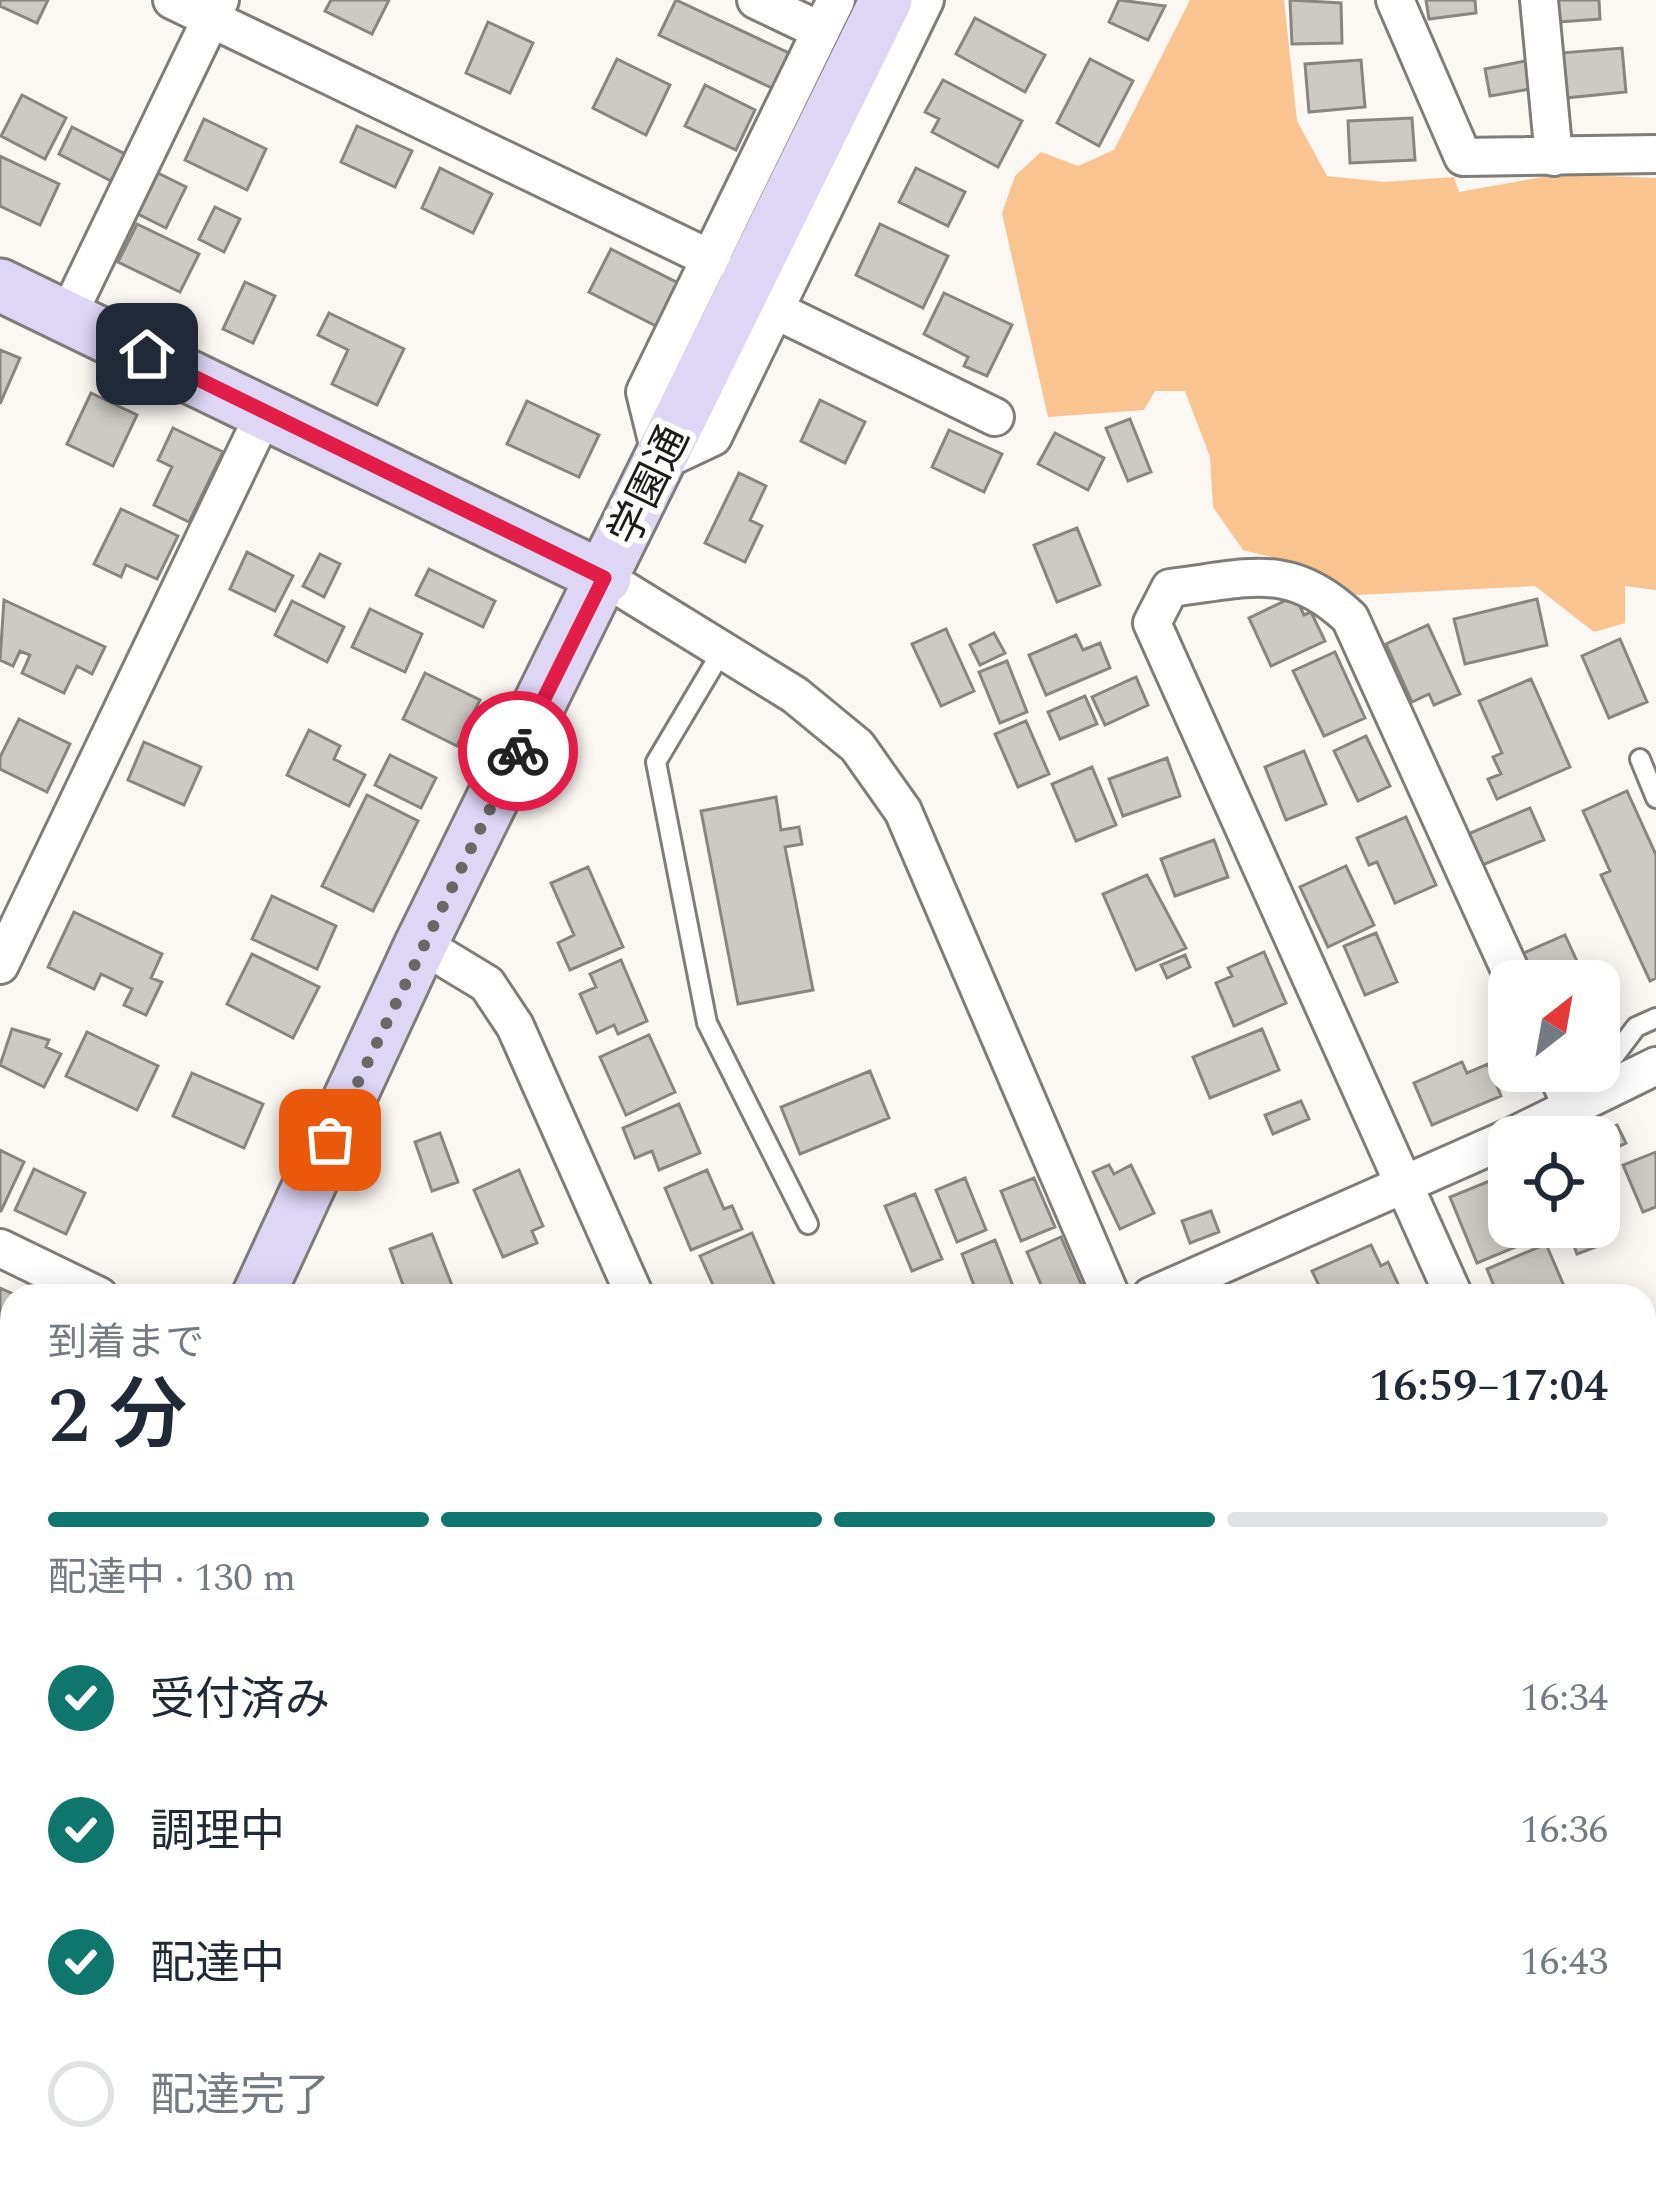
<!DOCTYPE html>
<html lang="ja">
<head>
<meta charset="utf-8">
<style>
	:root { --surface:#fff; --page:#f6f6f7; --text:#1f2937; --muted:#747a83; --line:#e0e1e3; --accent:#0f766e }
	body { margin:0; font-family:Spectral,"Noto Sans JP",serif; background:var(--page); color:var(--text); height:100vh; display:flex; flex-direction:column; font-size:45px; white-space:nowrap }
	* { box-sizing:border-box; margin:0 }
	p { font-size:39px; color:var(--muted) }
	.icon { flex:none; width:66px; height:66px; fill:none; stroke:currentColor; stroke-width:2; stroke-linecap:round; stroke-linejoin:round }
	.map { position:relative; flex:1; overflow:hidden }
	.details { position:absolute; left:0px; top:1284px; width:1656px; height:903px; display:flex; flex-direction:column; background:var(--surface); border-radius:36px 36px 0 0; box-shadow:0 6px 30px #0003 }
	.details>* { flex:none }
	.needle { width:78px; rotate:31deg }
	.controls { position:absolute; left:1488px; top:960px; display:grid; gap:24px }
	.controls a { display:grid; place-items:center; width:132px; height:132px; border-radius:24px; background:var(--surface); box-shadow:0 6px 30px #0003; font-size:60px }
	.pin { position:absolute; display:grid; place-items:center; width:102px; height:102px; color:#fff; margin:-51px; border-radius:24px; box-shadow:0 6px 18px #0006 }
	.courier { position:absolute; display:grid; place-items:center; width:120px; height:120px; margin:-60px; border:9px solid #e11d48; border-radius:50%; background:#fff; color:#222; box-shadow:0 3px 15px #0007 }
	.overview em { font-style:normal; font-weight:600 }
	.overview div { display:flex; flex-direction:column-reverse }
	.overview { display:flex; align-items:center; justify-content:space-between; height:204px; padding:0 48px }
	h1 { font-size:78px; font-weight:600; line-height:90px }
	.bar { display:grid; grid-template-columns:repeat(4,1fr); gap:18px 12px; align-content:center; height:144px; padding:0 48px }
	.bar i { height:15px; border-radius:9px; background:var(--line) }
	.bar .on { background:var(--accent) }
	.bar p { grid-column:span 4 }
	ol { padding:0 48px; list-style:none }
	li { display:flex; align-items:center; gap:36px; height:132px }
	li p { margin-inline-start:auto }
	li .icon { padding:12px; border-radius:50%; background:var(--accent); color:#fff; stroke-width:4 }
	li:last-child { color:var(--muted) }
	li i { width:66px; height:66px; border:6px solid var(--line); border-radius:50% }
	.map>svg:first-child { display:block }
	.green { fill:#fac491 }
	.building { fill:#cdc9c5; stroke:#898581; stroke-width:3 }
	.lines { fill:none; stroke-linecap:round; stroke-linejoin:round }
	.lane-casing { stroke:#807c79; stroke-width:24 }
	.street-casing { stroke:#807c79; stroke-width:42 }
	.secondary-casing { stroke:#807c79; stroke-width:57 }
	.lane { stroke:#fff; stroke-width:18 }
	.street { stroke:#fff; stroke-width:36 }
	.secondary { stroke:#ddd6f5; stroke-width:51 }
	.done { stroke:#6a6865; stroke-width:12; stroke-dasharray:0 21.6 }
	.route { stroke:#e11d48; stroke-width:15 }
	.labels { text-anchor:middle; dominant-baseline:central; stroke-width:12; stroke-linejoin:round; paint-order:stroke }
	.street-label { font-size:42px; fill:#1c1b19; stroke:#fff }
</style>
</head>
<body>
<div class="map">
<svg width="1656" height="2185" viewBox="0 0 1656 2185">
	<rect width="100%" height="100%" fill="#fbf7f3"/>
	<path class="green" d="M 1190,0 L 1284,0 L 1297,121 L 1327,176 L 1385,182 L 1454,177 L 1459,192 L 1559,174 L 1656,178 L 1656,590 L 1625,586 L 1625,623 L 1594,632 L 1535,586 L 1357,595 L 1306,566 L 1243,550 L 1213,507 L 1210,457 L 1185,391 L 1155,391 L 1144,410 L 1048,417 L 1002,213 L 1015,176 L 1041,152 L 1078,166 L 1114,150 Z
		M 1644,1909 L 1656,1925 L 1656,2185 L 1635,2185 L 1637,2175 L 1644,2175 Z
		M 570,2175 L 759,2175 L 762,2185 L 547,2185 Z"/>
	<path class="building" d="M 0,0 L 48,0 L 37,23 L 0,6 Z
		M 331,0 L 389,0 L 372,34 L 325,11 Z
		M 676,0 L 789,53 L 772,88 L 659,35 Z
		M 1119,0 L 1165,6 L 1148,40 L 1109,22 Z
		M 1290,0 L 1341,3 L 1342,43 L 1292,44 Z
		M 1426,0 L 1475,0 L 1476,13 L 1429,19 Z
		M 1557,0 L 1599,0 L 1600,19 L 1559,22 Z
		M 975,18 L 1045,55 L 1025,92 L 956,54 Z
		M 488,22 L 533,43 L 510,93 L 466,73 Z
		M 1622,48 L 1626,92 L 1565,98 L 1560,53 Z
		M 617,59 L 670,85 L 646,135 L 593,108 Z
		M 1090,59 L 1133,81 L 1099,146 L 1057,123 Z
		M 1361,60 L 1365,107 L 1309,112 L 1305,64 Z
		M 1525,61 L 1530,89 L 1490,96 L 1485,69 Z
		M 943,80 L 1022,121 L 998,167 L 932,132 L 939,119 L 925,112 Z
		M 705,85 L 755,110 L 736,150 L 685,126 Z
		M 22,95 L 66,118 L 45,159 L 1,136 Z
		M 1412,118 L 1415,160 L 1350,163 L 1348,121 Z
		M 204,119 L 266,149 L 247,190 L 185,160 Z
		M 357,126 L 412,151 L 395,187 L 341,162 Z
		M 72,127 L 125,154 L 111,181 L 59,154 Z
		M 0,156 L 59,184 L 40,225 L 0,206 Z
		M 440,168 L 492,194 L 473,233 L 422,208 Z
		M 916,168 L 965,192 L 948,226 L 899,202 Z
		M 158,173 L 186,187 L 166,228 L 138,214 Z
		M 215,207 L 240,219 L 224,252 L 199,239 Z
		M 137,224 L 199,254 L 180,292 L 118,262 Z
		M 880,224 L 948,256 L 923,308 L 856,275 Z
		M 611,249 L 680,284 L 658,327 L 589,292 Z
		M 245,282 L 275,296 L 253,343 L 223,329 Z
		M 944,293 L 1012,325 L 987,376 L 964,366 L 968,357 L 924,334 Z
		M 329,313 L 404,349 L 377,405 L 332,384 L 348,350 L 318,335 Z
		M 0,350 L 20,358 L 0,404 Z
		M 91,393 L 137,415 L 113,466 L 67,444 Z
		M 820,400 L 865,422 L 845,463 L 801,441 Z
		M 527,401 L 599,435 L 579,477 L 507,444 Z
		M 1130,419 L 1151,472 L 1128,481 L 1106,428 Z
		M 173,428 L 223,452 L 189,522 L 154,505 L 172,467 L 158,460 Z
		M 949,430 L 1002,454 L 984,492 L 932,467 Z
		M 1055,433 L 1104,458 L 1088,490 L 1038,464 Z
		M 739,473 L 766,486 L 750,520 L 762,526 L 745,562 L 705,543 Z
		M 121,509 L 178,536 L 157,579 L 126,565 L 121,577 L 94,564 Z
		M 1077,528 L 1100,585 L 1057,602 L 1034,545 Z
		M 247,552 L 293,576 L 275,611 L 230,589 Z
		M 320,554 L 340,564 L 324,597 L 303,586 Z
		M 429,569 L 495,601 L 483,627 L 416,595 Z
		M 1295,596 L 1304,615 L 1311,612 L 1325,641 L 1271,666 L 1249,618 Z
		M 1537,599 L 1547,645 L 1465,664 L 1454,619 Z
		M 4,600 L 105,647 L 92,674 L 77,666 L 64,693 L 22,673 L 30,655 L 20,651 L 13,666 L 0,660 Z
		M 292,601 L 344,627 L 327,662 L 275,635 Z
		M 370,609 L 422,634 L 405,672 L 352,647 Z
		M 1428,625 L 1460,694 L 1434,705 L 1429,694 L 1412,702 L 1386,644 Z
		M 946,629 L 974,691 L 941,706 L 912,644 Z
		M 994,633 L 1005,653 L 980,665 L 970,645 Z
		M 1076,635 L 1083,650 L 1100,643 L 1110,668 L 1046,695 L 1029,655 Z
		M 1620,639 L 1647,702 L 1609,718 L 1582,656 Z
		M 1335,652 L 1365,718 L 1324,736 L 1293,671 Z
		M 1007,661 L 1027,712 L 1000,723 L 979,672 Z
		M 425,673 L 480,700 L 457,746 L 403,719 Z
		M 1136,677 L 1148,705 L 1105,725 L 1092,697 Z
		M 1531,679 L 1570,767 L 1497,799 L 1488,779 L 1501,774 L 1493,757 L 1502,753 L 1479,701 Z
		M 1085,696 L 1097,724 L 1060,739 L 1048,712 Z
		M 19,719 L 70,744 L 47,792 L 0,769 L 0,757 Z
		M 1026,721 L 1049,774 L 1018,787 L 995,734 Z
		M 309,730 L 340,746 L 334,759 L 365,775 L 349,806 L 287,775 Z
		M 1366,736 L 1390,786 L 1358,801 L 1334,751 Z
		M 144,742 L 201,767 L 184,805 L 128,780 Z
		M 1304,751 L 1326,804 L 1286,820 L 1265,767 Z
		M 390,755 L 436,778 L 421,808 L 375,785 Z
		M 1167,758 L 1180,796 L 1123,816 L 1109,779 Z
		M 1092,767 L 1116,825 L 1076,841 L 1052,784 Z
		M 1627,791 L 1656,855 L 1656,978 L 1650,981 L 1601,875 L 1610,871 L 1583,811 Z
		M 367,795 L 418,821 L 373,911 L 322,886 Z
		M 776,797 L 781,830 L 799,827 L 802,844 L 785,847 L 813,990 L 738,1004 L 701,811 Z
		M 1530,808 L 1544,840 L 1482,865 L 1468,834 Z
		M 1406,817 L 1436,885 L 1395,903 L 1377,862 L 1369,865 L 1357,838 Z
		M 1214,840 L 1228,877 L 1175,896 L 1161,859 Z
		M 1346,866 L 1374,925 L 1328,947 L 1300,887 Z
		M 588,867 L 623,947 L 570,970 L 558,943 L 574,935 L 551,883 Z
		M 1147,875 L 1186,948 L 1136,970 L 1103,894 Z
		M 272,896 L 336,926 L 317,969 L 252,939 Z
		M 74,912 L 162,954 L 151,978 L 162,982 L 146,1015 L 124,1005 L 132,989 L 101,974 L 94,989 L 48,967 Z
		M 1376,933 L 1397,982 L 1365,995 L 1344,946 Z
		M 1565,935 L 1586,981 L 1528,981 L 1517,956 Z
		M 1264,952 L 1286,1003 L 1234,1026 L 1216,983 L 1232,976 L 1228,968 Z
		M 252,954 L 319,987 L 293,1038 L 227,1004 Z
		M 1185,955 L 1190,967 L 1167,978 L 1161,965 Z
		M 621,960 L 647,1021 L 618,1034 L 614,1025 L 597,1033 L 580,994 L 596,987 L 590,974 Z
		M 12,1029 L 49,1040 L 46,1047 L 61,1054 L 44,1087 L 0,1065 Z
		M 1262,1029 L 1279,1070 L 1210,1098 L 1193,1057 Z
		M 87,1032 L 158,1066 L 137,1110 L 66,1076 Z
		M 649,1035 L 675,1092 L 626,1115 L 600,1057 Z
		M 1462,1062 L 1467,1073 L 1488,1064 L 1501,1096 L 1432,1125 L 1414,1083 Z
		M 870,1071 L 889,1118 L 800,1154 L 781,1107 Z
		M 192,1073 L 263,1104 L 244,1148 L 173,1116 Z
		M 1301,1101 L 1309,1119 L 1273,1134 L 1265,1115 Z
		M 679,1104 L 700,1153 L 659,1170 L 652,1151 L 635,1158 L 623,1128 Z
		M 1617,1125 L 1626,1143 L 1599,1156 L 1599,1137 L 1591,1137 Z
		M 440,1133 L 458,1182 L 432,1191 L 415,1142 Z
		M 0,1150 L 24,1162 L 1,1211 L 0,1211 Z
		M 1656,1152 L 1656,1207 L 1643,1212 L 1623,1165 Z
		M 1109,1165 L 1114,1174 L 1131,1165 L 1154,1213 L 1120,1229 L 1093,1172 Z
		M 34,1169 L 85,1193 L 66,1234 L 15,1210 Z
		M 519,1170 L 543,1226 L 532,1231 L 537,1243 L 503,1257 L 474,1190 Z
		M 707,1170 L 724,1209 L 732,1206 L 742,1229 L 691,1250 L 665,1188 Z
		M 1509,1173 L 1509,1205 L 1507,1205 L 1495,1178 Z
		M 965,1178 L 986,1230 L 957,1242 L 936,1190 Z
		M 1034,1178 L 1055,1227 L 1021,1241 L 1001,1191 Z
		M 1492,1180 L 1518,1246 L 1477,1263 L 1450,1197 Z
		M 915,1194 L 942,1259 L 912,1271 L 885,1206 Z
		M 1211,1211 L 1219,1232 L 1190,1243 L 1182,1221 Z
		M 1588,1227 L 1596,1247 L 1577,1254 L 1568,1230 Z
		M 752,1233 L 779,1296 L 718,1296 L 700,1256 Z
		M 432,1234 L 453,1288 L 433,1296 L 407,1296 L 390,1249 Z
		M 1061,1237 L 1082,1286 L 1046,1296 L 1027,1252 Z
		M 995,1240 L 1015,1291 L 978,1296 L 962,1254 Z
		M 1546,1244 L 1564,1286 L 1540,1296 L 1498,1296 L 1487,1269 Z
		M 1371,1245 L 1381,1266 L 1388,1262 L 1398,1284 L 1372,1296 L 1324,1296 L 1312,1271 Z
		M 0,1288 L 18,1296 L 12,1296 L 12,1339 L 0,1333 Z
		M 10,1367 L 12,1367 L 12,1418 L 0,1412 L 0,1389 Z
		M 1656,1441 L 1656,1505 L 1644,1511 L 1644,1446 Z
		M 0,1453 L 12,1458 L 12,1520 L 0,1514 Z
		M 1656,1580 L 1656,1640 L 1655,1641 L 1644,1616 L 1644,1586 Z
		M 0,1607 L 12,1613 L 12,1630 L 0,1654 Z
		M 201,2175 L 375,2175 L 401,2185 L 226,2185 Z
		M 1024,2175 L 1064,2175 L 1067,2185 L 988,2185 Z
		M 1157,2175 L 1201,2175 L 1205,2185 L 1161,2185 Z
		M 1520,2175 L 1571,2175 L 1574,2185 L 1485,2185 Z"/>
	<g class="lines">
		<g class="lane-casing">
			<path id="lane" d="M 722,651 L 656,762 L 707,1023 L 808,1224
				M 1640,759 L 1656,798
				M 1587,1092 L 1636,1027 L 1656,1018"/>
		</g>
		<g class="street-casing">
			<path id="street" d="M 172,0 L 713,260
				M 756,0 L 821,31
				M 836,0 L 645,392 L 662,461 L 713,437 L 925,0
				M 1395,0 L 1463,157 L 1656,154
				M 1539,0 L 1554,157
				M 775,310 L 995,417
				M 68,315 L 220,0
				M 605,578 L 795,695 L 857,746 L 903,811 L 1111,1296
				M 421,944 L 487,984 L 515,1026 L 635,1296
				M 0,965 L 265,412
				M 1556,1071 L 1573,1110
				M 1511,1137 L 1656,1066
				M 0,1248 L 99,1296
				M 1151,1296 L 1509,1138
				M 1454,1296 L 1152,623 L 1170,588 C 1247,579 1289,560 1350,618 L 1515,981
				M 1268,2175 L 1272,2185"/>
		</g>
		<g class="secondary-casing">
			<path id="secondary" d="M 0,285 L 605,578
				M 258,1296 L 421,944 L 886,0
				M 0,1835 L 12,1810"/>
		</g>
		<use href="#lane" class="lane"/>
		<use href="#street" class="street"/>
		<use href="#secondary" class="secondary"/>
	</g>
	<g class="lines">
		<path class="done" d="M 330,1140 L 518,751"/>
		<path class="route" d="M 147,354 L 604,578 L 518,751"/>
	</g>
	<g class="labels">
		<g class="street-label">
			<text transform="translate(650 486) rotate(-64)">学園通</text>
		</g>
	</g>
</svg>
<div class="controls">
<a><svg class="needle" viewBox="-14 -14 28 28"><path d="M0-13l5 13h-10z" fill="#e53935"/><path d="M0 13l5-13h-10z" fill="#747a83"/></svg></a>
<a><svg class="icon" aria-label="locate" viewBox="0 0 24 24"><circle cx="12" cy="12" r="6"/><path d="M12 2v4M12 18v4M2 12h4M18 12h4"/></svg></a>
</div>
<div class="pin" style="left:330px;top:1140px;background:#ea580c"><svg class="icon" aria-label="bag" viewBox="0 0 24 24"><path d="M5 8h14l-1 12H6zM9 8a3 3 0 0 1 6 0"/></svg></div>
<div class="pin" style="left:147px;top:354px;background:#1f2937"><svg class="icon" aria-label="home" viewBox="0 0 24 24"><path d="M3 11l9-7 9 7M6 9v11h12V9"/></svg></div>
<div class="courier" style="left:518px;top:751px"><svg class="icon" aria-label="bike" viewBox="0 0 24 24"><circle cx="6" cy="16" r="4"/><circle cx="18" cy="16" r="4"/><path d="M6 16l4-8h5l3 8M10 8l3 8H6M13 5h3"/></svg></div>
<section class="details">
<div class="overview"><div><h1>2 分</h1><p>到着まで</p></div><em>16:59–17:04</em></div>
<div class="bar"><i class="on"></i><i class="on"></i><i class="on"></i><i></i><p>配達中 · 130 m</p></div>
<ol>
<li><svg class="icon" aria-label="check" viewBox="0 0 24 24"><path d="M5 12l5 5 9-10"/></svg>受付済み<p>16:34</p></li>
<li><svg class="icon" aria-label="check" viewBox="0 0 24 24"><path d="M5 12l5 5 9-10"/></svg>調理中<p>16:36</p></li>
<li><svg class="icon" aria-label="check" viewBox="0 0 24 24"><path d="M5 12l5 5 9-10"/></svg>配達中<p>16:43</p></li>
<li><i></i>配達完了</li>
</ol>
</section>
</div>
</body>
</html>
